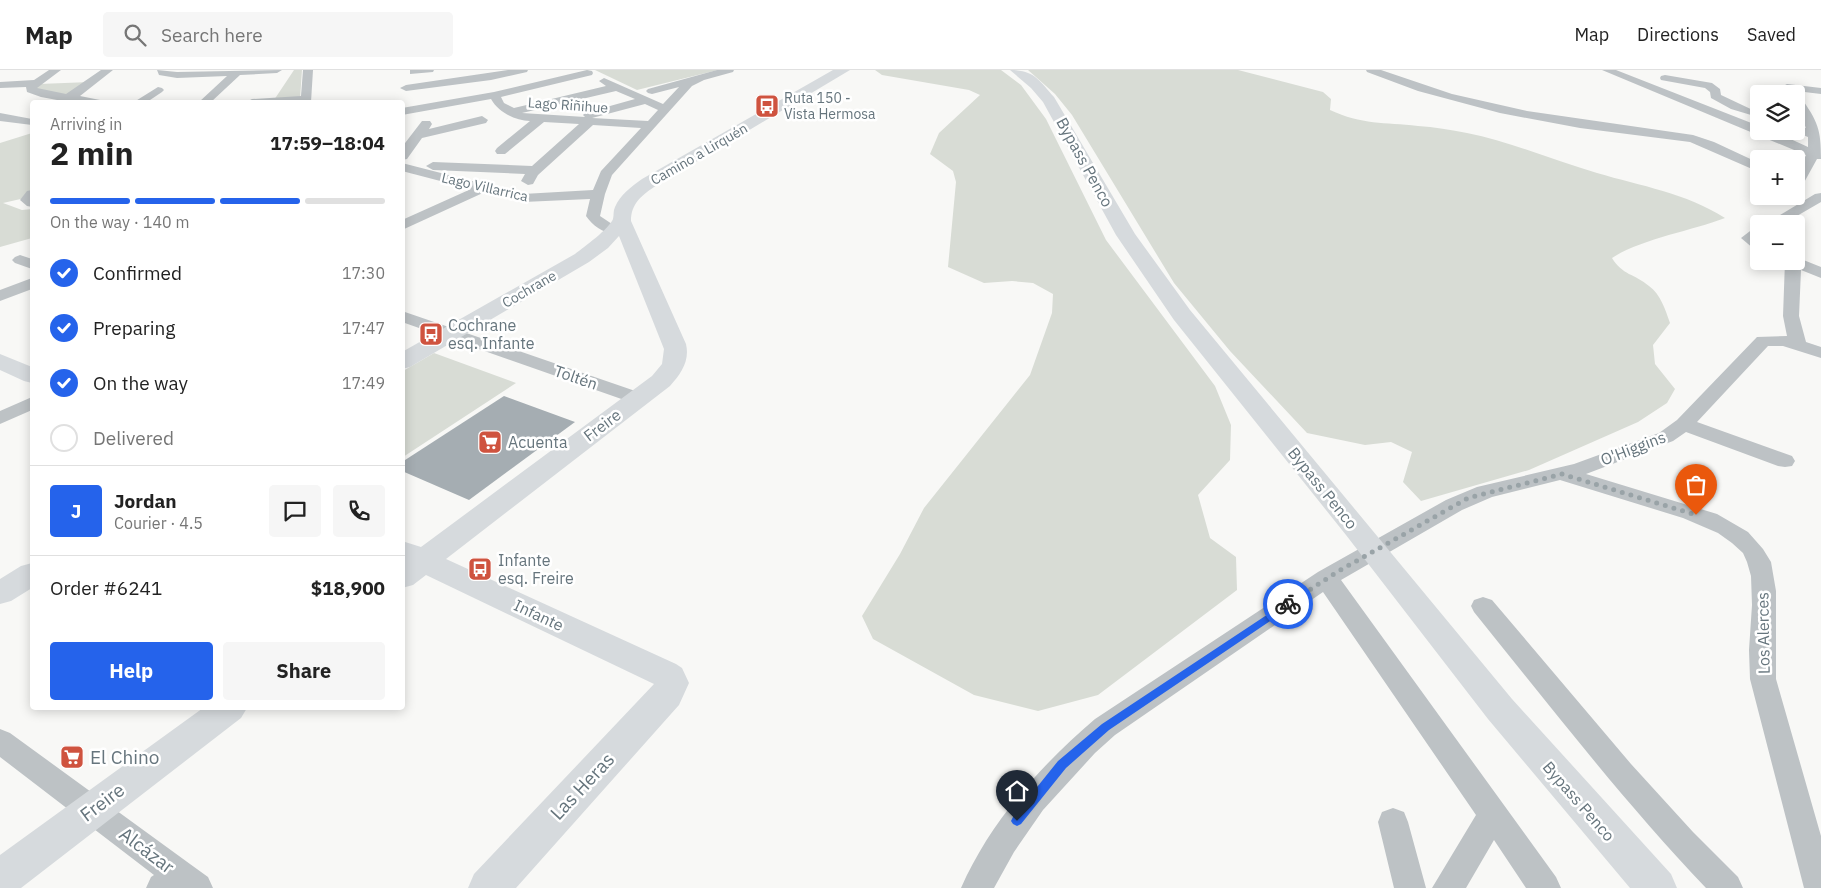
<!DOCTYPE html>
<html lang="en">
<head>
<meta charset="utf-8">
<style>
	:root { --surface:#fff; --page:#f6f6f6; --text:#222; --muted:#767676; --line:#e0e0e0; --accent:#2563eb }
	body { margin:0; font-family:"IBM Plex Sans",sans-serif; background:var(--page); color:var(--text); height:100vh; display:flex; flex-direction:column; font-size:19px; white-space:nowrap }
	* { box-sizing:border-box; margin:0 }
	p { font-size:16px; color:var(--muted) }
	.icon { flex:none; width:28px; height:28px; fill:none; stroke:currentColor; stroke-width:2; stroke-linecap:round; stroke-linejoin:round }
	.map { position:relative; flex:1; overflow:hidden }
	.details { position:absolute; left:30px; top:30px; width:375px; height:610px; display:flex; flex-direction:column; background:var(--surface); border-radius:5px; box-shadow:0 2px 12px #0003 }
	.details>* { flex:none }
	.tools { position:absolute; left:1750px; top:15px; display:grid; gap:10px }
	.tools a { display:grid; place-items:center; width:55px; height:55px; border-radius:5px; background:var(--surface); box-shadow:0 2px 12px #0003; font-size:25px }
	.pin { position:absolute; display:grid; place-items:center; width:42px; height:42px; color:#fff; margin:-51px -21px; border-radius:50% 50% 50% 0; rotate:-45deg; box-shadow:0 0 5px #0007 }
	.pin .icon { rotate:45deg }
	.courier { position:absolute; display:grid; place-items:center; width:50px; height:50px; margin:-25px; border:4px solid #2563eb; border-radius:50%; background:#fff; color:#222; box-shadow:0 1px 6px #0007 }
	.head em { font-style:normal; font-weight:700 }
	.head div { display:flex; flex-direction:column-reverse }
	.head { display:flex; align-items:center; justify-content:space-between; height:85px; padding:0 20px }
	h1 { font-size:32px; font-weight:700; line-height:38px }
	.bar { display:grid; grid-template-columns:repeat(4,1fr); gap:8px 5px; align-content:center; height:60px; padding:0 20px }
	.bar i { height:6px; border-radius:4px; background:var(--line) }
	.bar .current { background:var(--accent) }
	.bar p { grid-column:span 4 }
	.line { display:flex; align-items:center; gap:12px; padding:0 20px; border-top:1px solid var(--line) }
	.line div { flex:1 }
	.round { display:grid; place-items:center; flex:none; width:52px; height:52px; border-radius:5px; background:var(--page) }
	ol { padding:0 20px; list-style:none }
	li { display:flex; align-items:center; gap:15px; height:55px }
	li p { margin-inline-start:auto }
	li .icon { padding:5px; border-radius:50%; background:var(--accent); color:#fff; stroke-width:4 }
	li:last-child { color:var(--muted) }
	li i { width:28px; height:28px; border:2px solid var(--line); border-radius:50% }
	.primary-button { display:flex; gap:10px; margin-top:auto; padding:10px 20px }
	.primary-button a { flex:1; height:58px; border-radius:5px; background:var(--accent); color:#fff; font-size:20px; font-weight:700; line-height:58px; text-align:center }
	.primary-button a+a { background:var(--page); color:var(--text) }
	header { display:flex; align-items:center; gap:30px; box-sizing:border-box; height:70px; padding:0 25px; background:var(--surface); border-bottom:1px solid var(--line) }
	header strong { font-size:24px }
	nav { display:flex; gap:28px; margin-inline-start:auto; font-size:18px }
	.search { width:350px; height:45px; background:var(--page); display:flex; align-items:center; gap:12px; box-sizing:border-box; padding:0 18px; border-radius:5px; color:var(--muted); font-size:19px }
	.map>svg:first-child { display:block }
	.green { fill:#d8dcd5 }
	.building { fill:#a5adb2 }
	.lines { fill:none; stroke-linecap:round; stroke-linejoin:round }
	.minor { fill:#bdc2c5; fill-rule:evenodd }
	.major { fill:#d6dadd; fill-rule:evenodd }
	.route { fill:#2563eb }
	.done { stroke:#99a3a7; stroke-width:5; stroke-dasharray:0 9 }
	.labels { text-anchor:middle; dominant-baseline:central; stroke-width:5; stroke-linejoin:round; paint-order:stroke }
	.far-poi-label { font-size:14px; fill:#66757d; stroke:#fff; text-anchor:start }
	.far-street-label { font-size:14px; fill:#66757d; stroke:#fff }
	.street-label { font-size:16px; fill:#66757d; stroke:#fff }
	.poi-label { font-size:16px; fill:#66757d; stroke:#fff; text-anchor:start }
	.near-poi-label { font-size:19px; fill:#66757d; stroke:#fff; text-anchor:start }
	.near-street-label { font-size:19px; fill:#66757d; stroke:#fff }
</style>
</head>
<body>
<header>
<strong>Map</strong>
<div class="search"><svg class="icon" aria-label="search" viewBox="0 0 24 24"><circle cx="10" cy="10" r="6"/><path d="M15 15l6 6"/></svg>Search here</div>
<nav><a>Map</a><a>Directions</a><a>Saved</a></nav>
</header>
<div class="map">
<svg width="1821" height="818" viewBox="0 0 1821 818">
	<rect width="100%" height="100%" fill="#f8f8f6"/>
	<path class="green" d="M 294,0 L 302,0 L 300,29 L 274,30 Z
		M 595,0 L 718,0 L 637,20 Z
		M 875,0 L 1001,0 L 1021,15 L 1046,49 L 1106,170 L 1215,316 L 1231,355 L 1230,390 L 1198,425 L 1210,468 L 1236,487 L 1237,520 L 1098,625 L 1038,641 L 974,625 L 873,569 L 862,546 L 900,484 L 924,438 L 1030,305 L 1052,243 L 1053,224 L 1033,213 L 1012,211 L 984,213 L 948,197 L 956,112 L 953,101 L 930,84 L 939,63 L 980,25 L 969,20 L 882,5 Z
		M 1028,0 L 1238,0 L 1323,22 L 1331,29 L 1330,40 C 1362,55 1384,52 1418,56 C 1434,57 1451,60 1467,63 C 1511,72 1554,90 1597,103 C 1641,116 1686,123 1725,148 C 1691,161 1641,169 1612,188 C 1622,205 1635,204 1649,216 C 1661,225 1665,239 1670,253 L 1653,275 L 1655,294 L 1675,319 L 1667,333 L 1638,352 L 1529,400 L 1421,431 L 1403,412 L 1412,382 L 1391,372 L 1365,375 L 1307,363 L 1230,281 L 1174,213 L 1072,45 L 1055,24 Z
		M 90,12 L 70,25 L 44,24 L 35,17 L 39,14 Z
		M 32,63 L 32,118 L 25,128 L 3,133 L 22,140 L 32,139 L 32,168 L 0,177 L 0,73 Z
		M 434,283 L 516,313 L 403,387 L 403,301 Z"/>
	<path class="building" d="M 504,326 L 575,352 L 469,430 L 402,401 L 402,392 Z"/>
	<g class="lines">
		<path class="minor" d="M 49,0 L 61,0 L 37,18 L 66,24 L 101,0 L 113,0 L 80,26 L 100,30 L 101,32 L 59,32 L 57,30 L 41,27 L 27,22 L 26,17 L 0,18 L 0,12 L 34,10 Z
			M 157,0 L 177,2 L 282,0 L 277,3 L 240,5 L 211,32 L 199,32 L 227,6 L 177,8 L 159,5 Z
			M 303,0 L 313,0 L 311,32 L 246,32 L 252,29 L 301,26 Z
			M 410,0 L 434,0 L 433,2 L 410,4 Z
			M 508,0 L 528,0 L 527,2 L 491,10 L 406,21 L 400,18 L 406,15 Z
			M 587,0 L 592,1 L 593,3 L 592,5 L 501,27 L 504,33 L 514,38 L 606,16 L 599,11 L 604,8 L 663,34 L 679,17 L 652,24 L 648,23 L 646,21 L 648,19 L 717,0 L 734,0 L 733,2 L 704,10 L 692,16 L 612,105 L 605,124 L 600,146 L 621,160 L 619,163 C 606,166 593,156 586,146 L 590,129 L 523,132 L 485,122 L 402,160 L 402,150 L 471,119 L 402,101 L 402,93 L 523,124 L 593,120 L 601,101 L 641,58 L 593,55 L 538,105 L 533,114 L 528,115 L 521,111 L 525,104 L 433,100 L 426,96 L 433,92 L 532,96 L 579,54 L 544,52 L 505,84 L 497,84 L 495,81 L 497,78 L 530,51 C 515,50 499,43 491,29 L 402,45 L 402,38 L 494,22 ZM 616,21 L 635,29 L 585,43 L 583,45 L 585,47 L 522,43 ZM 645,34 L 658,40 L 648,51 L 592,48 Z
			M 1366,0 L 1381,0 L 1452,24 L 1527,41 L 1693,65 L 1714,72 L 1759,93 L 1759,102 L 1690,72 L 1580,58 L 1500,43 L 1418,21 L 1367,2 Z
			M 1602,0 L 1616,0 L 1759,56 L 1759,61 L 1773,61 L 1808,77 L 1808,67 L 1793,61 L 1796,61 L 1796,54 L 1806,58 L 1796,37 L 1796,25 L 1800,26 C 1818,52 1821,59 1821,89 L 1817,89 L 1801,118 L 1796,119 L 1796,105 L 1806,85 Z
			M 1665,5 L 1712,13 L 1720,19 L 1721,25 L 1757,42 L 1751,45 L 1731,39 L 1711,28 L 1710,22 L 1705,18 L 1661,10 L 1660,8 L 1661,6 Z
			M 1787,14 L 1821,18 L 1821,24 L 1796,21 L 1795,24 L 1787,24 L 1781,17 Z
			M 158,17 L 162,18 L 164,20 L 162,22 L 147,32 L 134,32 Z
			M 0,43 L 32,49 L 32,55 L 0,51 Z
			M 482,46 L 488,50 L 486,53 L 422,68 L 407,89 L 402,90 L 402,77 L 422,51 L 430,51 L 432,54 L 429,59 Z
			M 32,120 L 32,137 L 27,136 L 20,130 L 27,121 Z
			M 1821,123 L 1821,132 L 1783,154 L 1765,154 L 1815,124 Z
			M 1759,157 L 1759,180 L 1754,179 L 1741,168 L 1754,158 Z
			M 20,185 L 32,189 L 32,199 L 15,193 L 12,190 L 15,187 Z
			M 1796,187 L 1821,197 L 1821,208 L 1801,200 L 1799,246 L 1806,272 L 1821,277 L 1821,288 L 1783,276 L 1768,276 L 1697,352 L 1792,386 L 1795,391 L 1792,396 L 1785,397 L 1778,396 L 1686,362 L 1673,371 L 1586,404 L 1717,444 L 1748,462 L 1763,479 L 1771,492 L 1776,521 L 1776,609 L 1821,766 L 1821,818 L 1804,818 L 1750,609 L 1749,580 L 1752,535 L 1751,506 L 1747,492 L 1743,483 L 1732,473 L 1718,463 L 1683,448 L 1560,410 L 1492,427 L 1462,440 L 1341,510 L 1556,807 L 1561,818 L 1526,818 L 1494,770 L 1466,818 L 1432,818 L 1476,745 L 1323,522 L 1115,665 L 1095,683 L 1043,740 L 1014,782 L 994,818 L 961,818 C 990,752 1041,695 1095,649 L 1318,502 L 1446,430 L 1477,417 L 1574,394 L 1659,363 L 1677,350 L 1757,267 L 1787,266 L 1783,246 L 1785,191 L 1796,191 Z
			M 32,208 L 32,219 L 0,231 L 0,220 Z
			M 402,241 L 644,324 L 647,328 L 644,332 L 637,334 L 630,332 L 402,252 Z
			M 32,327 L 32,340 L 0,354 L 0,341 Z
			M 1483,527 L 1492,530 L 1631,694 L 1693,762 L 1738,807 L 1743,818 L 1706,818 C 1623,731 1550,636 1474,542 L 1471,536 L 1474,530 Z
			M 0,659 L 10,663 L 190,794 L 208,807 L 213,818 L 146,818 L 151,807 L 154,805 L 0,687 Z
			M 1393,738 L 1404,742 L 1408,752 L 1426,818 L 1394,818 L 1378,752 L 1382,742 Z"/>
		<path class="major" d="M 833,0 L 850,0 L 654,117 C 641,126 631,134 631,151 L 686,274 C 690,291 681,304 670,316 L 446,489 L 676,594 L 682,598 L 689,613 L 679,635 L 516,818 L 468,818 L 474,804 L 654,614 L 426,505 L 413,515 L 402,518 L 402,471 L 421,477 L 652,306 L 662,294 L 664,279 L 619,166 L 608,178 L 589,192 L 410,297 L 402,299 L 402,282 L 575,184 C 584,177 609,159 613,149 C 614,145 613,141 615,137 C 620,125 631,117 642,109 Z
			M 1010,0 C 1034,0 1039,10 1054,27 L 1135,164 L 1190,240 L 1512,629 L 1671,804 L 1677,818 L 1630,818 L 1488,649 L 1346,465 L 1174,250 L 1116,165 L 1043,32 L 1031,18 Z
			M 0,284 L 32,297 L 32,313 L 24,311 L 0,300 Z
			M 32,493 L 32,518 L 11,531 L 0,534 L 0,509 L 21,496 Z
			M 203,638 L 247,638 L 241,648 L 21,818 L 0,818 L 0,785 Z"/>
	</g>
	<path class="route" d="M 1288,531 L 1291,532 L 1291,537 L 1109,660 L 1066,698 L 1021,754 L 1017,756 L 1013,754 L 1011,751 L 1013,747 L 1058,691 L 1102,654 Z"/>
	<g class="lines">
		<path class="done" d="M 1288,534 L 1337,502 L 1468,428 L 1562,404 L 1696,445"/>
	</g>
	<defs>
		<g id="bus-square" transform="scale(1.25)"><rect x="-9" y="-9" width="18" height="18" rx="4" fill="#cf533f" stroke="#fff"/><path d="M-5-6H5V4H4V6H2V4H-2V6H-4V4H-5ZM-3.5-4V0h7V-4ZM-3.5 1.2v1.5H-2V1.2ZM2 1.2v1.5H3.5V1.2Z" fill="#fff"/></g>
		<g id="supermarket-square" transform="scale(1.25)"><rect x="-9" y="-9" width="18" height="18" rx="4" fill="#cf533f" stroke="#fff"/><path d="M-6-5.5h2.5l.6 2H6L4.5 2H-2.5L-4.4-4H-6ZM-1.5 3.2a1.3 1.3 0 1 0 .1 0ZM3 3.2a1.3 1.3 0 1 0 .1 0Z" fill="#fff"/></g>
	</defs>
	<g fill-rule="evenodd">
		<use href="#bus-square" x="767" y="36"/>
		<use href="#bus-square" x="431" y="264"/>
		<use href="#supermarket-square" x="490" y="372"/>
		<use href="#bus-square" x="480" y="499"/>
		<use href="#supermarket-square" x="72" y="687"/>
	</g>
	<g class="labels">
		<g class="far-poi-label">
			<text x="784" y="28">Ruta 150 -<tspan x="784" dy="16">Vista Hermosa</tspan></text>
		</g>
		<g class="far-street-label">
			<text transform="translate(568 35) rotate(4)">Lago Riñihue</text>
			<text transform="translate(699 84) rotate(-30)">Camino a Lirquén</text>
			<text transform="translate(485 117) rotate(13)">Lago Villarrica</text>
			<text transform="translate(529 219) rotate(-30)">Cochrane</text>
		</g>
		<g class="street-label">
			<text transform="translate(1085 92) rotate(61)">Bypass Penco</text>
			<text transform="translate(576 307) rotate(19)">Toltén</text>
			<text transform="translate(602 355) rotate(-37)">Freire</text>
			<text transform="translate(1633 378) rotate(-21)">O'Higgins</text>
			<text transform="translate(1323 418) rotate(51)">Bypass Penco</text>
			<text transform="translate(539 545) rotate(25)">Infante</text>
			<text transform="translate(1763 563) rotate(-91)">Los Alerces</text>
			<text transform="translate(1579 731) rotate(49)">Bypass Penco</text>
		</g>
		<g class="poi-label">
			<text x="448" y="255">Cochrane<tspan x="448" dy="18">esq. Infante</tspan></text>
			<text x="508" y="372">Acuenta</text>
			<text x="498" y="490">Infante<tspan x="498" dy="18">esq. Freire</tspan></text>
		</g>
		<g class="near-poi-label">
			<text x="90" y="687">El Chino</text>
		</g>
		<g class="near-street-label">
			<text transform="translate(582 716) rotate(-47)">Las Heras</text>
			<text transform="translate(102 732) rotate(-37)">Freire</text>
			<text transform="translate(147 780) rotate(37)">Alcázar</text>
		</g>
	</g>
</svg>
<div class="tools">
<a><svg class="icon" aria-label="layers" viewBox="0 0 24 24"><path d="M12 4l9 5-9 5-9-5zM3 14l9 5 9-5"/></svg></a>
<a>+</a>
<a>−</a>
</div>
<div class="pin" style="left:1696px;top:445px;background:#ea580c"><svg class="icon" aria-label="bag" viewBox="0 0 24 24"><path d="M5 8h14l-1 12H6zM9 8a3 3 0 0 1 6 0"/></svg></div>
<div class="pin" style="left:1017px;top:751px;background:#1f2937"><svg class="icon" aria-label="home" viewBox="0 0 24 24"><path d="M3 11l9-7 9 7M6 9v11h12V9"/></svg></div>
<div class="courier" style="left:1288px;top:534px"><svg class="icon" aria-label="bike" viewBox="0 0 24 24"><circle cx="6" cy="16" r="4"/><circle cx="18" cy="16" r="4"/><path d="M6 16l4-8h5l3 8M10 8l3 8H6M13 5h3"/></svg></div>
<section class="details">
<div class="head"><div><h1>2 min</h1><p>Arriving in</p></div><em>17:59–18:04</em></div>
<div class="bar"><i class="current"></i><i class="current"></i><i class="current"></i><i></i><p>On the way · 140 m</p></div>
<ol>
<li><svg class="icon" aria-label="check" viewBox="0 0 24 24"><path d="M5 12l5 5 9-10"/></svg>Confirmed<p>17:30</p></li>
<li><svg class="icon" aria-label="check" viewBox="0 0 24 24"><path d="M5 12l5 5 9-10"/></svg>Preparing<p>17:47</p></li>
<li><svg class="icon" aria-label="check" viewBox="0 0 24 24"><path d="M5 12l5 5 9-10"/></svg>On the way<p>17:49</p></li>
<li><i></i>Delivered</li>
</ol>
<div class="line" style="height:90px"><b class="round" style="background:var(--accent);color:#fff">J</b><div><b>Jordan</b><p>Courier · 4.5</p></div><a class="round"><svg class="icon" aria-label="chat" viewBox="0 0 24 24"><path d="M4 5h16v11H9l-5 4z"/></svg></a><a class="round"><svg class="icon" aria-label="phone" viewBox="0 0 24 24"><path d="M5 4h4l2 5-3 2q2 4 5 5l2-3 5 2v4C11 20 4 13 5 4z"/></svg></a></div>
<div class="line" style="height:65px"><div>Order #6241</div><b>$18,900</b></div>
<div class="primary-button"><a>Help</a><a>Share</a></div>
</section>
</div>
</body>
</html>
